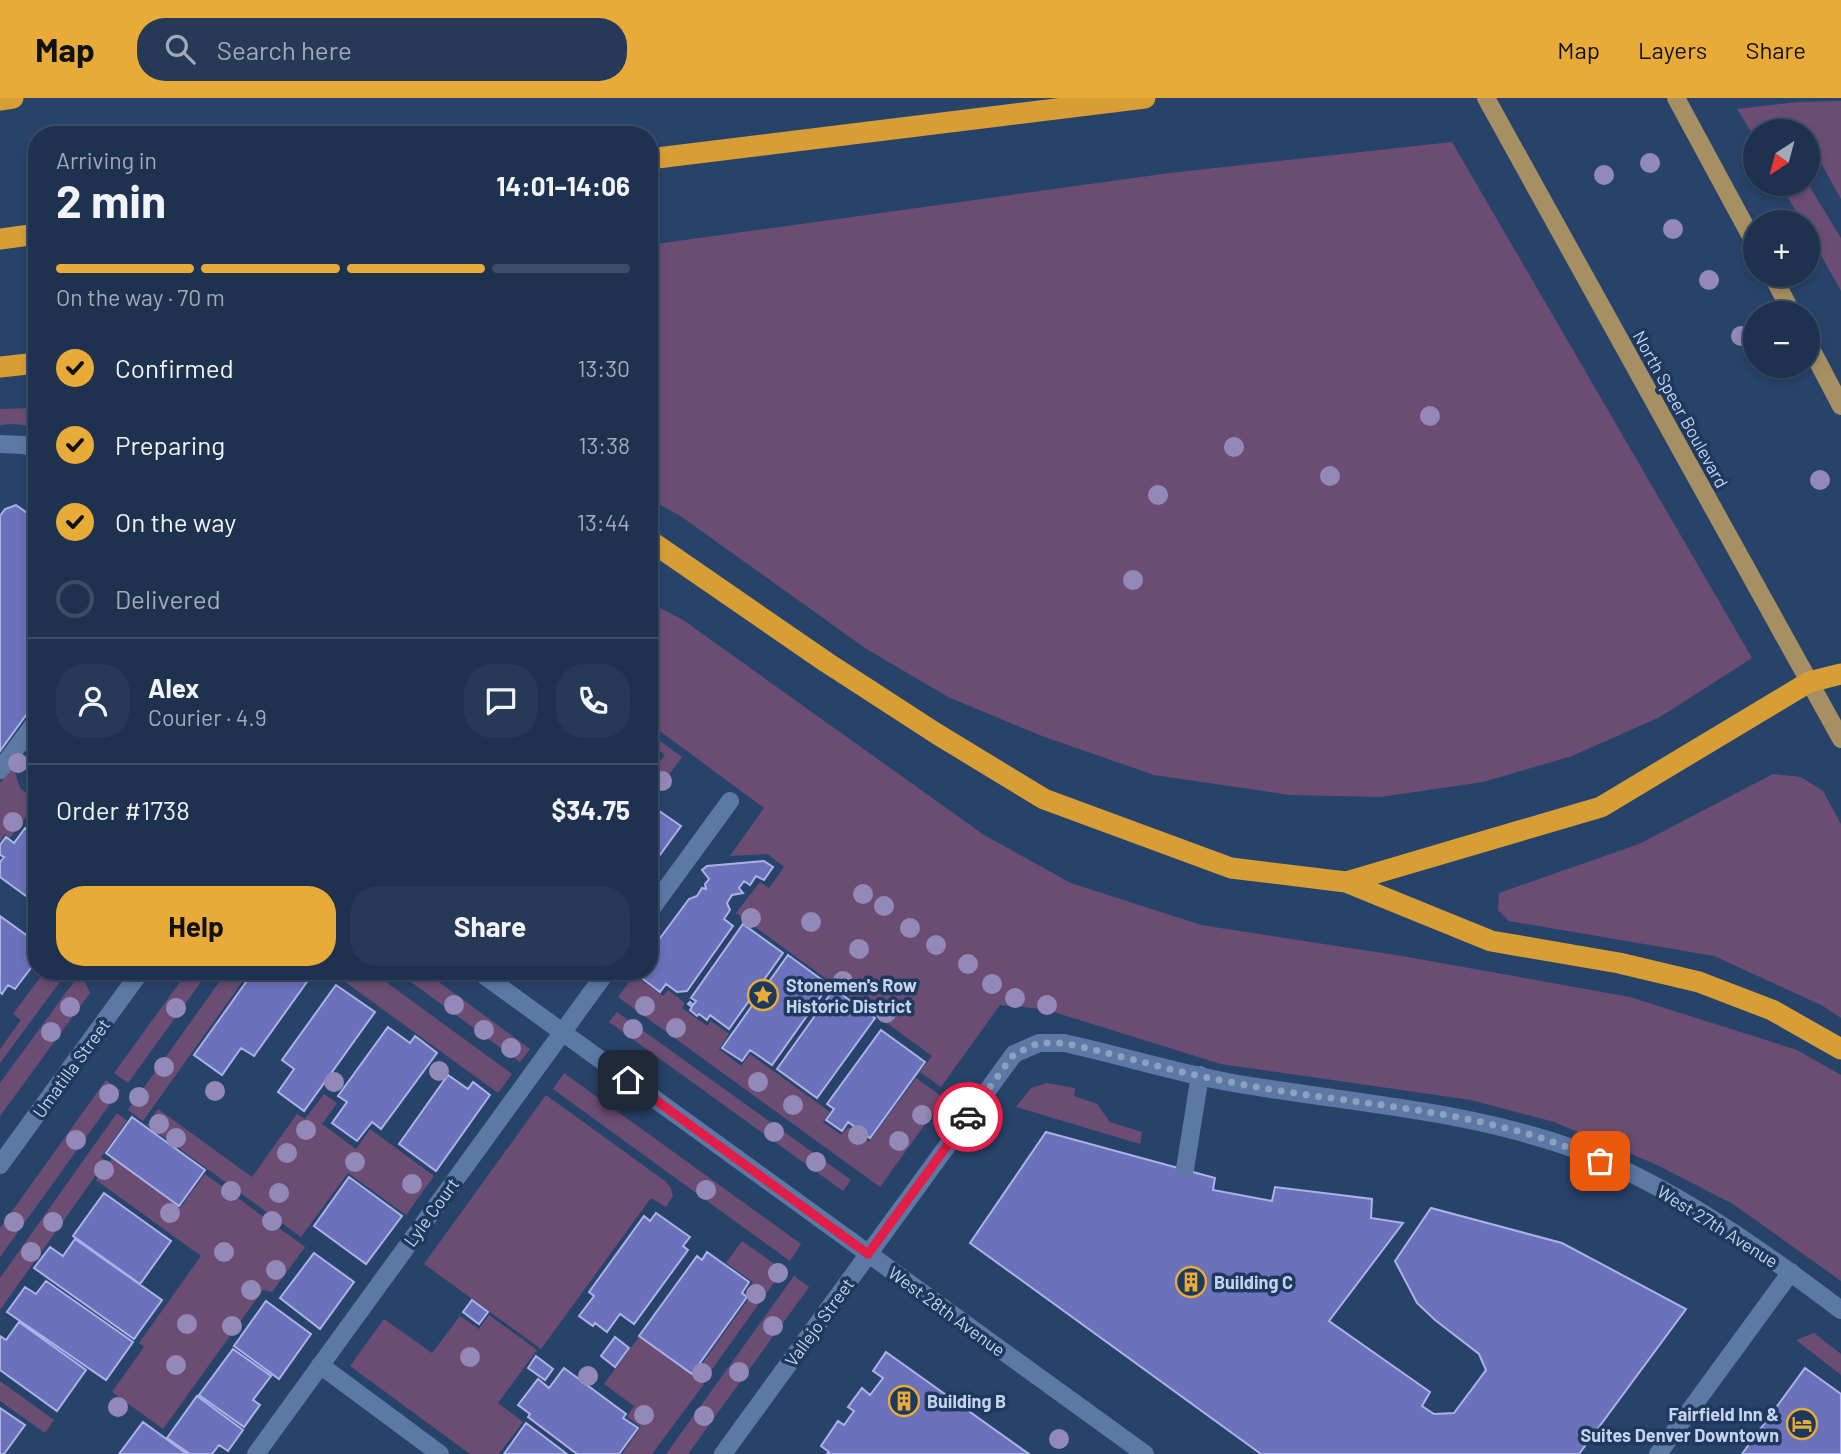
<!DOCTYPE html>
<html lang="en">
<head>
<meta charset="utf-8">
<style>
	:root { --surface:#1e3250; --page:#263a57; --text:#f1f3f6; --muted:#a1aab7; --line:#3c4d67; --accent:#e9ab38 }
	body { margin:0; font-family:Barlow,sans-serif; background:var(--page); color:var(--text); height:100vh; display:flex; flex-direction:column; font-size:26px; white-space:nowrap }
	* { box-sizing:border-box; margin:0 }
	p { font-size:23px; color:var(--muted) }
	.icon { flex:none; width:38px; height:38px; fill:none; stroke:currentColor; stroke-width:2; stroke-linecap:round; stroke-linejoin:round }
	.map { position:relative; flex:1; overflow:hidden }
	.details { position:absolute; left:28px; top:28px; width:630px; height:854px; display:flex; flex-direction:column; background:var(--surface); border-radius:28px; box-shadow:0 4px 10px #0003,0 0 0 2px var(--line) }
	.details>* { flex:none }
	.needle { width:46px; rotate:216deg }
	.buttons { position:absolute; left:1743px; top:21px; display:grid; gap:14px }
	.buttons a { display:grid; place-items:center; width:77px; height:77px; border-radius:50%; background:var(--surface); box-shadow:0 4px 10px #0003,0 0 0 2px var(--line); font-size:35px }
	.pin { position:absolute; display:grid; place-items:center; width:60px; height:60px; color:#fff; margin:-30px; border-radius:14px; box-shadow:0 4px 10px #0006 }
	.courier { position:absolute; display:grid; place-items:center; width:70px; height:70px; margin:-35px; border:5px solid #e11d48; border-radius:50%; background:#fff; color:#222; box-shadow:0 2px 9px #0007 }
	.summary em { font-style:normal; font-weight:700 }
	.summary div { display:flex; flex-direction:column-reverse }
	.summary { display:flex; align-items:center; justify-content:space-between; height:119px; padding:0 28px }
	h1 { font-size:46px; font-weight:700; line-height:52px }
	.bar { display:grid; grid-template-columns:repeat(4,1fr); gap:10px 7px; align-content:center; height:84px; padding:0 28px }
	.bar i { height:9px; border-radius:5px; background:var(--line) }
	.bar .current { background:var(--accent) }
	.bar p { grid-column:span 4 }
	.line { display:flex; align-items:center; gap:18px; padding:0 28px; border-top:2px solid var(--line) }
	.line div { flex:1 }
	.round { display:grid; place-items:center; flex:none; width:74px; height:74px; border-radius:28px; background:var(--page) }
	ol { padding:0 28px; list-style:none }
	li { display:flex; align-items:center; gap:21px; height:77px }
	li p { margin-inline-start:auto }
	li .icon { padding:7px; border-radius:50%; background:var(--accent); color:#111; stroke-width:4 }
	li:last-child { color:var(--muted) }
	li i { width:38px; height:38px; border:4px solid var(--line); border-radius:50% }
	.button { display:flex; gap:14px; margin-top:auto; padding:14px 28px }
	.button a { flex:1; height:80px; border-radius:28px; background:var(--accent); color:#111; font-size:28px; font-weight:700; line-height:80px; text-align:center }
	.button a+a { background:var(--page); color:var(--text) }
	header { display:flex; align-items:center; gap:42px; box-sizing:border-box; height:98px; padding:0 35px; background:var(--accent); color:#111 }
	header strong { font-size:33px }
	nav { display:flex; gap:38px; margin-inline-start:auto; font-size:24px }
	.search { width:490px; height:63px; background:var(--page); display:flex; align-items:center; gap:18px; box-sizing:border-box; padding:0 24px; border-radius:28px; color:var(--muted); font-size:26px }
	.map>svg:first-child { display:block }
	.green { fill:#6b4d74 }
	.building { fill:#6b71ba; stroke:#abb2e7; stroke-width:2 }
	.lines { fill:none; stroke-linecap:round; stroke-linejoin:round }
	.lane { stroke:#5c79a5; stroke-width:18 }
	.street { stroke:#5c79a5; stroke-width:18 }
	.primary { stroke:#a68f62; stroke-width:18 }
	.highway { stroke:#d89e36; stroke-width:21 }
	.tree { fill:#9389b8 }
	.done { stroke:#8da1be; stroke-width:7; stroke-dasharray:0 12.6 }
	.route { stroke:#e11d48; stroke-width:9 }
	.labels { text-anchor:middle; dominant-baseline:central; stroke-width:7; stroke-linejoin:round; paint-order:stroke }
	.street-label { font-size:18px; fill:#c4d4ec; stroke:#1e385e }
	.poi-label { font-size:18px; font-weight:bold; fill:#c4d4ec; stroke:#1e385e; text-anchor:start }
</style>
</head>
<body>
<header>
<strong>Map</strong>
<div class="search"><svg class="icon" aria-label="search" viewBox="0 0 24 24"><circle cx="10" cy="10" r="6"/><path d="M15 15l6 6"/></svg>Search here</div>
<nav><a>Map</a><a>Layers</a><a>Share</a></nav>
</header>
<div class="map">
<svg width="1841" height="1356" viewBox="0 0 1841 1356">
	<rect width="100%" height="100%" fill="#28436a"/>
	<path class="green" d="M 1841,3 L 1841,101 L 1814,52 L 1808,54 L 1808,33 L 1755,33 L 1755,40 L 1737,11 L 1798,4 Z
		M 1452,44 L 1752,560 L 1660,619 L 1572,658 L 1483,684 L 1380,699 L 1290,697 L 1154,677 L 1042,638 L 948,599 L 865,550 L 679,417 L 649,401 L 649,147 L 1170,75 Z
		M 1783,86 L 1808,86 L 1841,140 L 1841,193 L 1808,134 L 1808,124 L 1802,124 L 1781,87 Z
		M 37,310 L 37,329 L 13,326 L 0,327 L 0,311 Z
		M 649,504 L 683,522 L 984,737 L 1071,785 L 1201,827 L 1402,858 L 1630,899 L 1797,952 L 1841,977 L 1841,1183 L 1733,1106 L 1655,1066 L 1554,1024 L 1471,1002 L 1221,966 L 1044,911 L 1000,907 L 941,989 L 920,974 L 932,958 L 736,815 L 760,784 L 769,790 L 784,769 L 768,756 L 730,758 L 764,710 L 649,625 Z
		M 649,635 L 682,659 L 660,689 L 649,681 L 649,678 L 665,657 L 649,645 Z
		M 13,667 L 20,690 L 37,704 L 10,740 L 5,736 L 0,743 L 0,685 Z
		M 1773,676 L 1801,679 L 1823,693 L 1841,726 L 1841,920 L 1823,908 L 1714,858 L 1509,823 L 1498,812 L 1499,795 L 1639,746 Z
		M 45,873 L 52,873 L 62,881 L 0,965 L 0,951 L 21,922 L 13,916 Z
		M 188,873 L 209,873 L 128,985 L 114,975 Z
		M 227,873 L 250,873 L 143,1023 L 128,1012 Z
		M 347,873 L 371,873 L 512,976 L 498,995 L 341,881 Z
		M 396,873 L 424,873 L 530,951 L 520,964 Z
		M 81,874 L 90,895 L 0,1018 L 0,985 Z
		M 634,877 L 663,898 L 668,892 L 685,905 L 682,910 L 707,928 L 711,923 L 729,936 L 719,951 L 741,968 L 750,956 L 830,1014 L 823,1024 L 841,1037 L 848,1029 L 869,1044 L 916,980 L 944,1000 L 880,1089 L 618,899 Z
		M 617,914 L 851,1082 L 843,1093 L 609,924 Z
		M 564,975 L 801,1146 L 790,1163 L 553,991 Z
		M 106,982 L 120,992 L 0,1159 L 0,1130 Z
		M 1047,985 L 1075,990 L 1074,998 L 1097,1006 L 1110,1024 L 1142,1034 L 1140,1046 L 1016,1009 L 1031,990 Z
		M 324,996 L 337,1005 L 322,1026 L 356,1051 L 370,1031 L 434,1078 L 406,1117 L 348,1075 L 301,1139 L 147,1027 L 158,1011 L 252,1079 L 297,1016 L 305,1021 Z
		M 546,997 L 665,1083 L 671,1090 L 673,1098 L 666,1109 L 651,1100 L 541,1251 L 424,1166 Z
		M 117,1015 L 127,1023 L 101,1059 L 106,1063 L 0,1212 L 0,1180 Z
		M 112,1060 L 180,1110 L 205,1076 L 305,1149 L 272,1194 L 263,1192 L 163,1331 L 112,1294 L 144,1249 L 139,1245 L 201,1158 L 96,1082 Z
		M 742,1143 L 783,1172 L 703,1284 L 694,1277 L 750,1199 L 745,1195 L 753,1184 L 726,1165 Z
		M 794,1178 L 809,1189 L 688,1356 L 666,1356 Z
		M 489,1217 L 537,1252 L 498,1305 L 523,1324 L 499,1356 L 470,1356 L 350,1268 L 384,1221 L 432,1255 L 460,1218 L 479,1231 Z
		M 1814,1235 L 1841,1256 L 1841,1277 L 1796,1242 Z
		M 639,1239 L 704,1286 L 652,1356 L 622,1356 L 641,1329 L 627,1319 L 634,1308 L 604,1286 Z
		M 0,1283 L 54,1322 L 45,1335 L 0,1303 Z"/>
	<path class="building" d="M 16,407 L 37,422 L 37,602 L 0,653 L 0,418 L 5,411 Z
		M 649,706 L 681,728 L 649,772 Z
		M 25,730 L 37,738 L 37,806 L 0,779 L 0,764 L 4,759 L 0,757 L 0,747 L 6,739 L 14,745 Z
		M 764,763 L 773,769 L 764,782 L 756,778 L 750,787 L 744,783 L 739,790 L 743,795 L 732,797 L 727,805 L 730,812 L 724,821 L 733,828 L 687,893 L 677,894 L 666,886 L 660,894 L 635,875 L 649,873 L 649,855 L 689,801 L 697,798 L 702,790 L 706,791 L 705,786 L 709,781 L 702,772 L 707,768 Z
		M 0,818 L 36,844 L 34,847 L 37,849 L 37,862 L 15,891 L 8,887 L 2,896 L 0,894 Z
		M 743,826 L 783,855 L 729,931 L 710,917 L 707,922 L 699,916 L 697,918 L 690,912 L 692,909 L 688,906 L 690,904 L 693,907 L 696,903 L 691,900 Z
		M 788,857 L 829,887 L 772,967 L 750,952 L 742,963 L 722,950 Z
		M 254,873 L 298,873 L 309,881 L 254,958 L 241,950 L 222,977 L 194,957 Z
		M 336,887 L 375,914 L 304,1013 L 278,994 L 294,971 L 282,962 Z
		M 834,891 L 875,920 L 817,1000 L 777,971 Z
		M 388,929 L 410,945 L 415,938 L 437,955 L 381,1031 L 372,1024 L 357,1043 L 332,1025 L 347,1004 L 338,998 Z
		M 881,932 L 925,964 L 870,1040 L 848,1024 L 842,1033 L 826,1022 L 834,1011 L 827,1006 Z
		M 448,977 L 468,991 L 473,984 L 490,997 L 436,1073 L 399,1046 Z
		M 132,1019 L 205,1072 L 179,1108 L 106,1055 Z
		M 1046,1034 L 1215,1080 L 1213,1092 L 1272,1103 L 1275,1089 L 1372,1101 L 1371,1120 L 1403,1125 L 1329,1223 L 1430,1294 L 1422,1308 L 1434,1316 L 1454,1315 L 1486,1272 L 1479,1256 L 1435,1222 L 1417,1205 L 1395,1163 L 1431,1110 L 1562,1145 L 1686,1211 L 1579,1356 L 1261,1356 L 970,1145 Z
		M 349,1079 L 402,1118 L 366,1166 L 314,1128 Z
		M 104,1095 L 171,1143 L 140,1186 L 73,1138 Z
		M 656,1115 L 690,1139 L 683,1148 L 688,1152 L 634,1226 L 620,1216 L 607,1234 L 595,1225 L 593,1228 L 579,1218 L 594,1198 L 589,1194 L 644,1118 L 650,1123 Z
		M 75,1141 L 162,1202 L 134,1241 L 34,1170 L 50,1149 L 63,1158 Z
		M 707,1154 L 749,1184 L 742,1195 L 747,1199 L 692,1276 L 639,1238 L 697,1158 L 702,1162 Z
		M 314,1155 L 354,1184 L 320,1231 L 280,1200 Z
		M 46,1183 L 133,1244 L 106,1282 L 7,1214 L 25,1189 L 36,1196 Z
		M 472,1202 L 488,1214 L 479,1226 L 463,1214 Z
		M 266,1203 L 311,1236 L 279,1281 L 234,1248 Z
		M 19,1224 L 86,1272 L 57,1313 L 0,1272 L 0,1238 L 6,1242 Z
		M 615,1239 L 629,1250 L 615,1269 L 601,1258 Z
		M 233,1251 L 271,1278 L 253,1302 L 260,1307 L 244,1329 L 199,1297 Z
		M 886,1254 L 1029,1356 L 827,1356 L 829,1354 L 821,1348 L 838,1323 L 844,1327 L 854,1313 L 848,1309 L 862,1290 L 870,1297 L 883,1280 L 873,1273 Z
		M 536,1258 L 553,1271 L 545,1282 L 528,1270 Z
		M 564,1270 L 626,1316 L 623,1320 L 638,1330 L 619,1356 L 577,1356 L 528,1319 L 530,1316 L 518,1307 L 538,1281 L 549,1290 Z
		M 1805,1270 L 1841,1296 L 1841,1356 L 1742,1356 Z
		M 197,1298 L 243,1332 L 228,1353 L 219,1347 L 212,1356 L 190,1356 L 167,1340 Z
		M 0,1310 L 25,1327 L 4,1356 L 0,1356 Z
		M 143,1324 L 187,1356 L 119,1356 Z
		M 526,1325 L 567,1356 L 504,1356 Z"/>
	<g class="lines">
		<path class="lane" d="M 0,672 L 37,622
			M 649,814 L 730,703
			M 1185,1071 L 1200,977
			M 320,1267 L 440,1356
			M 256,1356 L 607,873"/>
		<path class="street" d="M 0,346 L 24,347 L 37,351
			M 478,873 L 1145,1356
			M 0,1067 L 141,873
			M 723,1356 L 1014,956 L 1039,945 L 1064,945 C 1120,957 1176,975 1233,985 C 1349,1005 1463,1011 1575,1051 C 1669,1086 1762,1152 1841,1212
			M 1658,1356 L 1791,1174"/>
		<path class="primary" d="M 1486,0 L 1841,641
			M 1676,0 L 1755,146
			M 1772,177 L 1792,215
			M 1808,245 L 1841,308"/>
		<path class="highway" d="M 0,2 L 13,0
			M 649,61 L 1145,0
			M 0,141 L 37,136
			M 0,269 L 37,265
			M 649,442 L 826,564 L 937,636 L 1044,701 L 1231,770 L 1346,784 L 1491,843 L 1619,865 L 1699,884 L 1772,912 L 1841,951
			M 1346,784 L 1601,709 L 1809,584 L 1841,576"/>
	</g>
	<g class="tree">
		<circle cx="1650" cy="65" r="10"/>
		<circle cx="1604" cy="77" r="10"/>
		<circle cx="1673" cy="131" r="10"/>
		<circle cx="1709" cy="182" r="10"/>
		<circle cx="1741" cy="238" r="10"/>
		<circle cx="1430" cy="318" r="10"/>
		<circle cx="1234" cy="349" r="10"/>
		<circle cx="1330" cy="378" r="10"/>
		<circle cx="1820" cy="382" r="10"/>
		<circle cx="1158" cy="397" r="10"/>
		<circle cx="1133" cy="482" r="10"/>
		<circle cx="18" cy="665" r="10"/>
		<circle cx="662" cy="683" r="10"/>
		<circle cx="13" cy="724" r="10"/>
		<circle cx="863" cy="796" r="10"/>
		<circle cx="884" cy="808" r="10"/>
		<circle cx="751" cy="820" r="10"/>
		<circle cx="811" cy="824" r="10"/>
		<circle cx="910" cy="830" r="10"/>
		<circle cx="936" cy="847" r="10"/>
		<circle cx="859" cy="851" r="10"/>
		<circle cx="968" cy="866" r="10"/>
		<circle cx="843" cy="883" r="10"/>
		<circle cx="992" cy="886" r="10"/>
		<circle cx="1015" cy="900" r="10"/>
		<circle cx="454" cy="907" r="10"/>
		<circle cx="1047" cy="907" r="10"/>
		<circle cx="645" cy="908" r="10"/>
		<circle cx="70" cy="909" r="10"/>
		<circle cx="176" cy="910" r="10"/>
		<circle cx="886" cy="915" r="10"/>
		<circle cx="676" cy="930" r="10"/>
		<circle cx="633" cy="931" r="10"/>
		<circle cx="484" cy="932" r="10"/>
		<circle cx="51" cy="934" r="10"/>
		<circle cx="511" cy="950" r="10"/>
		<circle cx="164" cy="969" r="10"/>
		<circle cx="439" cy="973" r="10"/>
		<circle cx="334" cy="984" r="10"/>
		<circle cx="758" cy="984" r="10"/>
		<circle cx="215" cy="993" r="10"/>
		<circle cx="109" cy="996" r="10"/>
		<circle cx="139" cy="999" r="10"/>
		<circle cx="793" cy="1007" r="10"/>
		<circle cx="922" cy="1017" r="10"/>
		<circle cx="159" cy="1026" r="10"/>
		<circle cx="306" cy="1032" r="10"/>
		<circle cx="774" cy="1034" r="10"/>
		<circle cx="858" cy="1037" r="10"/>
		<circle cx="176" cy="1040" r="10"/>
		<circle cx="76" cy="1042" r="10"/>
		<circle cx="899" cy="1043" r="10"/>
		<circle cx="287" cy="1055" r="10"/>
		<circle cx="355" cy="1064" r="10"/>
		<circle cx="816" cy="1064" r="10"/>
		<circle cx="104" cy="1072" r="10"/>
		<circle cx="412" cy="1086" r="10"/>
		<circle cx="706" cy="1092" r="10"/>
		<circle cx="231" cy="1093" r="10"/>
		<circle cx="279" cy="1095" r="10"/>
		<circle cx="170" cy="1115" r="10"/>
		<circle cx="272" cy="1123" r="10"/>
		<circle cx="14" cy="1124" r="10"/>
		<circle cx="53" cy="1124" r="10"/>
		<circle cx="31" cy="1154" r="10"/>
		<circle cx="224" cy="1154" r="10"/>
		<circle cx="276" cy="1172" r="10"/>
		<circle cx="778" cy="1175" r="10"/>
		<circle cx="251" cy="1192" r="10"/>
		<circle cx="756" cy="1196" r="10"/>
		<circle cx="187" cy="1226" r="10"/>
		<circle cx="232" cy="1228" r="10"/>
		<circle cx="773" cy="1228" r="10"/>
		<circle cx="470" cy="1259" r="10"/>
		<circle cx="176" cy="1267" r="10"/>
		<circle cx="739" cy="1274" r="10"/>
		<circle cx="702" cy="1275" r="10"/>
		<circle cx="588" cy="1278" r="10"/>
		<circle cx="118" cy="1309" r="10"/>
		<circle cx="644" cy="1317" r="10"/>
		<circle cx="704" cy="1318" r="10"/>
		<circle cx="1059" cy="1341" r="10"/>
	</g>
	<g class="lines">
		<path class="done" d="M 968,1019 L 1014,956 L 1039,945 L 1064,945 C 1120,957 1174,974 1230,984 C 1355,1009 1482,1008 1600,1063"/>
		<path class="route" d="M 628,982 L 868,1156 L 968,1019"/>
	</g>
	<defs>
		<g id="sight-ring" transform="scale(1.575)"><circle r="9.5" fill="#1e385e" stroke="#e9ab38" stroke-width="1.5"/><path d="M0-6L1.8-2.2L6-1.7L2.9 1.2L3.7 5.4L0 3.3L-3.7 5.4L-2.9 1.2L-6-1.7L-1.8-2.2Z" fill="#e9ab38"/></g>
		<g id="building-ring" transform="scale(1.575)"><circle r="9.5" fill="#1e385e" stroke="#e9ab38" stroke-width="1.5"/><path d="M-4-6H4V6H1V3H-1V6H-4ZM-2.5-4.3h1.7v1.8h-1.7ZM.8-4.3h1.7v1.8H.8ZM-2.5-1h1.7V.8h-1.7ZM.8-1h1.7V.8H.8Z" fill="#e9ab38"/></g>
		<g id="hotel-ring" transform="scale(1.575)"><circle r="9.5" fill="#1e385e" stroke="#e9ab38" stroke-width="1.5"/><path d="M-6-4.5h1.5V1H6V5H4.5V3h-9V5H-6ZM-4 0a1.8 1.8 0 1 1 3.6 0ZM.5 0V-2.5h3Q6-2.5 6 0Z" fill="#e9ab38"/></g>
	</defs>
	<g fill-rule="evenodd">
		<use href="#sight-ring" x="763" y="897"/>
		<use href="#building-ring" x="1191" y="1184"/>
		<use href="#building-ring" x="904" y="1303"/>
		<use href="#hotel-ring" x="1802" y="1326"/>
	</g>
	<g class="labels">
		<g class="street-label">
			<text transform="translate(1681 311) rotate(61)">North Speer Boulevard</text>
			<text transform="translate(71 970) rotate(-54)">Umatilla Street</text>
			<text transform="translate(431 1114) rotate(-54)">Lyle Court</text>
			<text transform="translate(1718 1128) rotate(32)">West 27th Avenue</text>
			<text transform="translate(947 1213) rotate(36)">West 28th Avenue</text>
			<text transform="translate(819 1224) rotate(-54)">Vallejo Street</text>
		</g>
		<g class="poi-label">
			<text x="786" y="887">Stonemen's Row<tspan x="786" dy="21">Historic District</tspan></text>
			<text x="1214" y="1184">Building C</text>
			<text x="927" y="1303">Building B</text>
			<text x="1779" y="1316" text-anchor="end">Fairfield Inn &amp;<tspan x="1779" dy="21">Suites Denver Downtown</tspan></text>
		</g>
	</g>
</svg>
<div class="buttons">
<a><svg class="needle" viewBox="-14 -14 28 28"><path d="M0-13l5 13h-10z" fill="#e53935"/><path d="M0 13l5-13h-10z" fill="#a1aab7"/></svg></a>
<a>+</a>
<a>−</a>
</div>
<div class="pin" style="left:1600px;top:1063px;background:#ea580c"><svg class="icon" aria-label="bag" viewBox="0 0 24 24"><path d="M5 8h14l-1 12H6zM9 8a3 3 0 0 1 6 0"/></svg></div>
<div class="pin" style="left:628px;top:982px;background:#1f2937"><svg class="icon" aria-label="home" viewBox="0 0 24 24"><path d="M3 11l9-7 9 7M6 9v11h12V9"/></svg></div>
<div class="courier" style="left:968px;top:1019px"><svg class="icon" aria-label="car" viewBox="0 0 24 24"><path d="M5 17H2v-5l4-1 3-4h7l3 4 3 1v5h-3M9 17h6M6 11h13"/><circle cx="7" cy="17" r="2"/><circle cx="17" cy="17" r="2"/></svg></div>
<section class="details">
<div class="summary"><div><h1>2 min</h1><p>Arriving in</p></div><em>14:01–14:06</em></div>
<div class="bar"><i class="current"></i><i class="current"></i><i class="current"></i><i></i><p>On the way · 70 m</p></div>
<ol>
<li><svg class="icon" aria-label="check" viewBox="0 0 24 24"><path d="M5 12l5 5 9-10"/></svg>Confirmed<p>13:30</p></li>
<li><svg class="icon" aria-label="check" viewBox="0 0 24 24"><path d="M5 12l5 5 9-10"/></svg>Preparing<p>13:38</p></li>
<li><svg class="icon" aria-label="check" viewBox="0 0 24 24"><path d="M5 12l5 5 9-10"/></svg>On the way<p>13:44</p></li>
<li><i></i>Delivered</li>
</ol>
<div class="line" style="height:126px"><a class="round"><svg class="icon" aria-label="person" viewBox="0 0 24 24"><circle cx="12" cy="8" r="4"/><path d="M4 21q1-7 8-7t8 7"/></svg></a><div><b>Alex</b><p>Courier · 4.9</p></div><a class="round"><svg class="icon" aria-label="chat" viewBox="0 0 24 24"><path d="M4 5h16v11H9l-5 4z"/></svg></a><a class="round"><svg class="icon" aria-label="phone" viewBox="0 0 24 24"><path d="M5 4h4l2 5-3 2q2 4 5 5l2-3 5 2v4C11 20 4 13 5 4z"/></svg></a></div>
<div class="line" style="height:91px"><div>Order #1738</div><b>$34.75</b></div>
<div class="button"><a>Help</a><a>Share</a></div>
</section>
</div>
</body>
</html>
